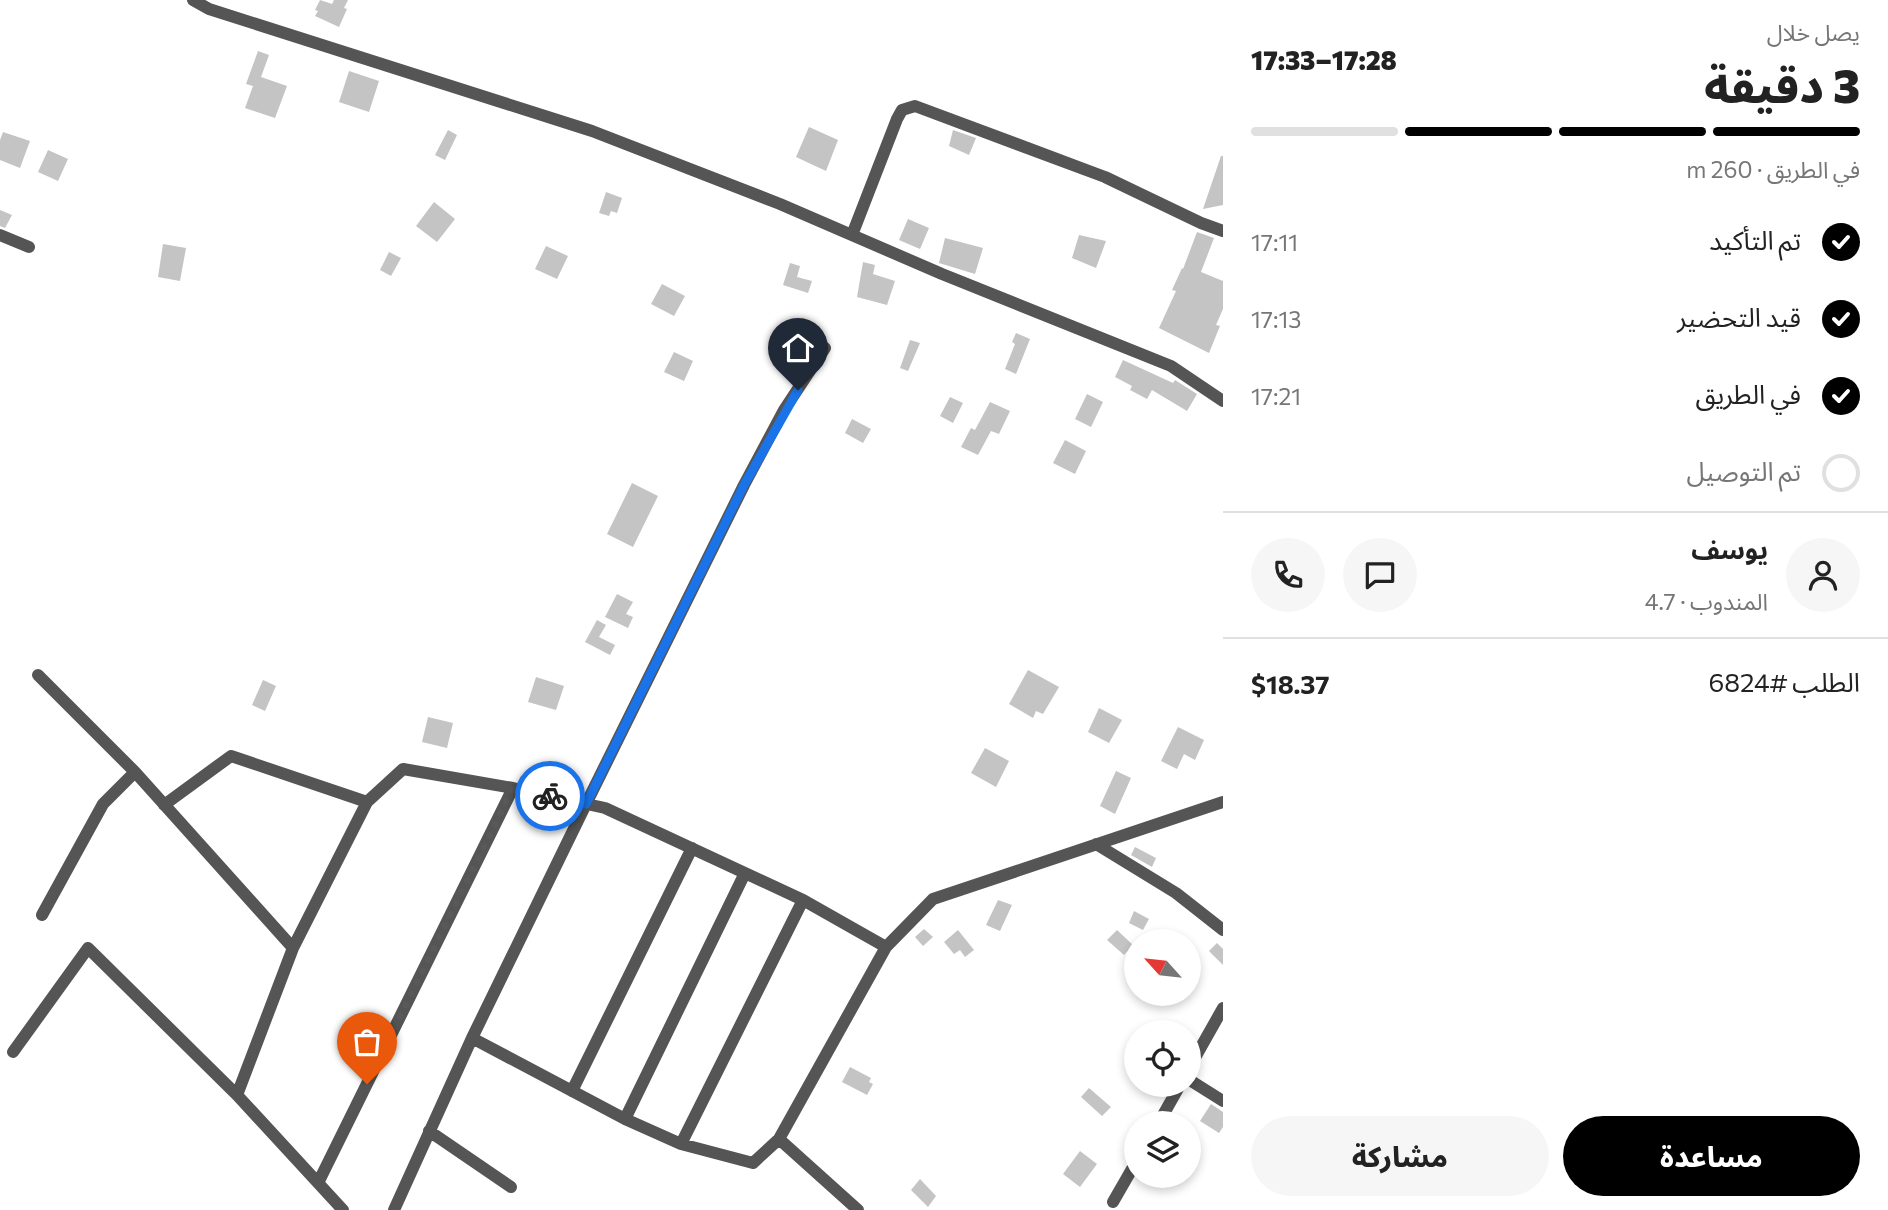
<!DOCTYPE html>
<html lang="ar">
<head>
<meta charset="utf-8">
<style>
	:root { --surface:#fff; --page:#f6f6f6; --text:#222; --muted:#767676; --line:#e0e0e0; --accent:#000 }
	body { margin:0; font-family:Commissioner,"Noto Sans Arabic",sans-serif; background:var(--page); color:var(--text); direction:rtl; height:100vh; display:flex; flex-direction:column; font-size:26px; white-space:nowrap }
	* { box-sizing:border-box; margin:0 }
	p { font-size:23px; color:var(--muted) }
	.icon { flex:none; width:38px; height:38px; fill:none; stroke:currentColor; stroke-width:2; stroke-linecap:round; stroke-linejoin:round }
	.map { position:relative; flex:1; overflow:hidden; direction:ltr }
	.details { display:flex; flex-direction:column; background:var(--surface); width:665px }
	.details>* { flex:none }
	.needle { width:46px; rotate:297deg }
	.buttons { position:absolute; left:1124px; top:929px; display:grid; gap:14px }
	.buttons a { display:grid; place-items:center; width:77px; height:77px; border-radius:50%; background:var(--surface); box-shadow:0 4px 10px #0003; font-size:35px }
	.pin { position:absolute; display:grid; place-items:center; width:60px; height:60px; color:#fff; margin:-72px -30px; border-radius:50% 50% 50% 0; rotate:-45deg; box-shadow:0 0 7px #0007 }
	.pin .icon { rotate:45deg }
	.courier { position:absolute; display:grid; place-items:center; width:70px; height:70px; margin:-35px; border:5px solid #1a73e8; border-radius:50%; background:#fff; color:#222; box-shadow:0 2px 9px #0007 }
	.summary em { font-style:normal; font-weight:800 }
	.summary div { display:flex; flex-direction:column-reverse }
	.summary { display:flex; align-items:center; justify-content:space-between; height:119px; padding:0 28px }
	h1 { font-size:46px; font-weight:800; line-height:52px }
	.bar { display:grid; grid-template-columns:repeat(4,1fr); gap:10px 7px; align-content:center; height:84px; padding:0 28px }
	.bar i { height:9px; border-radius:5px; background:var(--line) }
	.bar .on { background:var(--accent) }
	.bar p { grid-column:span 4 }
	.line { display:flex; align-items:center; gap:18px; padding:0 28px; border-top:2px solid var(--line) }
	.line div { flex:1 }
	.round { display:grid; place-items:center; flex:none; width:74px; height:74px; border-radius:37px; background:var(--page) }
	ol { padding:0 28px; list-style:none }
	li { display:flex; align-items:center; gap:21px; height:77px }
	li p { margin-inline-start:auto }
	li .icon { padding:7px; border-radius:50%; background:var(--accent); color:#fff; stroke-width:4 }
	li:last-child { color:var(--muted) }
	li i { width:38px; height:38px; border:4px solid var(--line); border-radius:50% }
	.cta { display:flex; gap:14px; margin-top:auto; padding:14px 28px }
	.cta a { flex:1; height:80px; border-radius:42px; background:var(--accent); color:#fff; font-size:28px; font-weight:800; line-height:80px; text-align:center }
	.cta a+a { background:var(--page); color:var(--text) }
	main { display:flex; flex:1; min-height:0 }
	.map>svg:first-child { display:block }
	.building { fill:#c4c4c4 }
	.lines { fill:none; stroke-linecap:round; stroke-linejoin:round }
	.minor { stroke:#555; stroke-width:12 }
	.done { stroke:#595959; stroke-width:7; stroke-dasharray:0 12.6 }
	.route { stroke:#1a73e8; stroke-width:9 }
</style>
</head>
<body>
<main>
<section class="details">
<div class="summary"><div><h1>3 دقيقة</h1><p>يصل خلال</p></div><em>17:28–17:33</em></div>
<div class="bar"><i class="on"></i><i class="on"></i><i class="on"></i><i></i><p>في الطريق · 260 m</p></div>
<ol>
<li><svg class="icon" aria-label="check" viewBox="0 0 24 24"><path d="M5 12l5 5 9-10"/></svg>تم التأكيد<p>17:11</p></li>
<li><svg class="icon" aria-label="check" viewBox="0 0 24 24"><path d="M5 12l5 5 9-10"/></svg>قيد التحضير<p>17:13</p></li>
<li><svg class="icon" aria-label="check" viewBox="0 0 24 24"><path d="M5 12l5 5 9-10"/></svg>في الطريق<p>17:21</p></li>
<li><i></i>تم التوصيل</li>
</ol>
<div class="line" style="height:126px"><a class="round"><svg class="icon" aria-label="person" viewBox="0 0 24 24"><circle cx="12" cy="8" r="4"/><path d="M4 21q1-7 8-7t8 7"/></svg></a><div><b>يوسف</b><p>المندوب · 4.7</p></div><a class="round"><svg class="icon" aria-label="chat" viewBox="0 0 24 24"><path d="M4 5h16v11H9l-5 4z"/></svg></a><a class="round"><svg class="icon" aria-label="phone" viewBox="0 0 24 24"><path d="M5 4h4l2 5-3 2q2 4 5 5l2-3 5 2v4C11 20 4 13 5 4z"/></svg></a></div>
<div class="line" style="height:91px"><div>الطلب #6824</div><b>$18.37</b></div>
<div class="cta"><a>مساعدة</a><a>مشاركة</a></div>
</section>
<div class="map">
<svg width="1223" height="1210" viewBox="0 0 1223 1210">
	<rect width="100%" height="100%" fill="#fff"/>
	<path class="building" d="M 320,0 L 332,4 L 334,0 L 348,0 L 344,8 L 347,9 L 339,27 L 315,16 L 318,11 L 315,10 Z
		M 258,51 L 269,55 L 261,77 L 287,86 L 275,118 L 245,108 L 253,86 L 246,84 Z
		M 349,71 L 379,81 L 369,112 L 339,102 Z
		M 809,127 L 838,140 L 826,171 L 796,157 Z
		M 448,130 L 457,135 L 445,160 L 435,155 Z
		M 953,130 L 976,138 L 969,155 L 949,146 Z
		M 3,132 L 30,141 L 20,168 L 0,160 L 0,140 Z
		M 48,150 L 68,159 L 58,181 L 38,172 Z
		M 1221,156 L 1223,156 L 1223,205 L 1203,209 Z
		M 606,192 L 622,198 L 617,213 L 611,211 L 609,216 L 599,213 Z
		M 434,202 L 455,219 L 437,242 L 416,226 Z
		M 0,210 L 12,215 L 5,228 L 0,226 Z
		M 908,219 L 929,228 L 920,249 L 899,240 Z
		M 1197,232 L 1214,238 L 1201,272 L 1223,281 L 1223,309 L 1216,325 L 1220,326 L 1209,353 L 1159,328 L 1176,291 L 1172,290 L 1182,268 L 1183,269 Z
		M 1079,235 L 1106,241 L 1096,268 L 1072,258 Z
		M 945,238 L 983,248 L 975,274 L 939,263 Z
		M 163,244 L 186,248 L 180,281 L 158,277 Z
		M 546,246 L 568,256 L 557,279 L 535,269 Z
		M 389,252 L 401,258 L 391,276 L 380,270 Z
		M 863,262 L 875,265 L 873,274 L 895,281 L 887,305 L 857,297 Z
		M 790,263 L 800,266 L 797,277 L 812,281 L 808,293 L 783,285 Z
		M 662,284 L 685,296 L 674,316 L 651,304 Z
		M 790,322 L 808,332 L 794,358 L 770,345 L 776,334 L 782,337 Z
		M 1016,333 L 1030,339 L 1016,374 L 1005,369 L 1015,344 L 1012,342 Z
		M 910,340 L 920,343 L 908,371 L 900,368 Z
		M 674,352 L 693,361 L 684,381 L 664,372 Z
		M 1123,360 L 1173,383 L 1175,380 L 1197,394 L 1187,411 L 1152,390 L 1147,399 L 1130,390 L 1132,386 L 1115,377 Z
		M 1087,394 L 1103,402 L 1091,427 L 1075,419 Z
		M 950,397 L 963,403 L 953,423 L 940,416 Z
		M 990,402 L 1010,411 L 999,434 L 991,431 L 978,455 L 961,447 L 971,428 L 975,430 Z
		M 852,419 L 871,429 L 863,443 L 845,433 Z
		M 1065,440 L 1086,451 L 1075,474 L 1053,463 Z
		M 632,483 L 658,496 L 633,547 L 607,534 Z
		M 617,594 L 633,602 L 626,614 L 633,617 L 628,628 L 605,617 Z
		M 597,620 L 606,625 L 599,637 L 615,645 L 610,655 L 585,642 Z
		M 1028,670 L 1059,687 L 1043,714 L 1036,711 L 1033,718 L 1009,704 Z
		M 536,677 L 564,686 L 556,710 L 528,702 Z
		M 263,680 L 276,686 L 265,711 L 252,705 Z
		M 1099,708 L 1122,720 L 1109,743 L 1088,732 Z
		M 428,717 L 453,723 L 447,748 L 422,742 Z
		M 1178,727 L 1204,740 L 1195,760 L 1184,754 L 1177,769 L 1161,761 Z
		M 985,748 L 1009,761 L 996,787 L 971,773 Z
		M 1116,771 L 1131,778 L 1115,814 L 1100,806 Z
		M 1135,847 L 1156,858 L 1152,867 L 1131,855 Z
		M 998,900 L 1012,905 L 1000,931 L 986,925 Z
		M 1134,911 L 1149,919 L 1143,930 L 1129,923 Z
		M 924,929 L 933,937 L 923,946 L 915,937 Z
		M 958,930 L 974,950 L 965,957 L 960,950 L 954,954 L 944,942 Z
		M 1117,930 L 1133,945 L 1124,955 L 1107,940 Z
		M 1217,943 L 1223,949 L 1223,965 L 1209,951 Z
		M 850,1067 L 871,1078 L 869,1082 L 873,1084 L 867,1095 L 842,1082 Z
		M 1089,1088 L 1111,1107 L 1102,1116 L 1081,1097 Z
		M 1211,1104 L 1223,1112 L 1223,1127 L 1219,1133 L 1200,1121 Z
		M 1080,1151 L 1097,1164 L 1080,1187 L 1063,1174 Z
		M 920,1179 L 936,1196 L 928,1207 L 911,1190 Z"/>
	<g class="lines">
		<path class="minor" d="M 193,0 L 209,9 L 592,131 L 780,204 L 942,274 L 1171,366 L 1223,401
			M 0,235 L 29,247
			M 852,235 L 897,119 L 902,110 L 915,106 L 1105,177 L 1201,223 L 1223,231
			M 38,675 L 135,772 L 293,948
			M 164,805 L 231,756 L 367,802
			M 1096,844 L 1176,893 L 1223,930
			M 42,915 L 103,804 L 135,772
			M 472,1038 L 625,1119 L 681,1144 L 753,1163 L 779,1139 L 886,947 L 933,899 L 1223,802
			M 13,1052 L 88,948 L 237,1095 L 343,1210
			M 1188,1070 L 1223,1008
			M 1188,1079 L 1223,1101
			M 572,1091 L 692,848
			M 237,1095 L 293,948 L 367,802 L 403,769 L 513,788 L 605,808 L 803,900 L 886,947
			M 625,1119 L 745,873
			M 1158,1124 L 1180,1085
			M 429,1131 L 511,1187
			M 779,1139 L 858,1210
			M 681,1144 L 803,900
			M 318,1183 L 513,788
			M 1113,1202 L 1136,1162
			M 394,1210 L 472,1038 L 586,804 L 744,485 L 784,410 L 825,348"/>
	</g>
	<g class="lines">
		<path class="done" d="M 367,1084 L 513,788 L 550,796"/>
		<path class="route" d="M 550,796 L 586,804 L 744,485 L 798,390"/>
	</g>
</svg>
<div class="buttons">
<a><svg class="needle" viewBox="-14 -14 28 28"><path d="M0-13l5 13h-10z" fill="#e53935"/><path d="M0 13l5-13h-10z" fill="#767676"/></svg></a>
<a><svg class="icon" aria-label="locate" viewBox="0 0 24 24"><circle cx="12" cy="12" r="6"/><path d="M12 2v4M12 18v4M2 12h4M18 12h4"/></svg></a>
<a><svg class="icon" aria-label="layers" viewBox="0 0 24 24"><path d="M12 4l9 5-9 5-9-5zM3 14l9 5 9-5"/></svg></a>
</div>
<div class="pin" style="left:367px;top:1084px;background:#ea580c"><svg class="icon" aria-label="bag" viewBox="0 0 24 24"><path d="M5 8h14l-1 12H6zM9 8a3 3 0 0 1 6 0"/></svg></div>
<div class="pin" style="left:798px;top:390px;background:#1f2937"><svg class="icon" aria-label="home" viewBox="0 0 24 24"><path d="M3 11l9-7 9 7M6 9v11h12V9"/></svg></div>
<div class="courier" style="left:550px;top:796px"><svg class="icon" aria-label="bike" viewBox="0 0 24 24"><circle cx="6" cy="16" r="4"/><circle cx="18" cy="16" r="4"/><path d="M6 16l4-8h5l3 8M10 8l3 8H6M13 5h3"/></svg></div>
</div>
</main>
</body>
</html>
